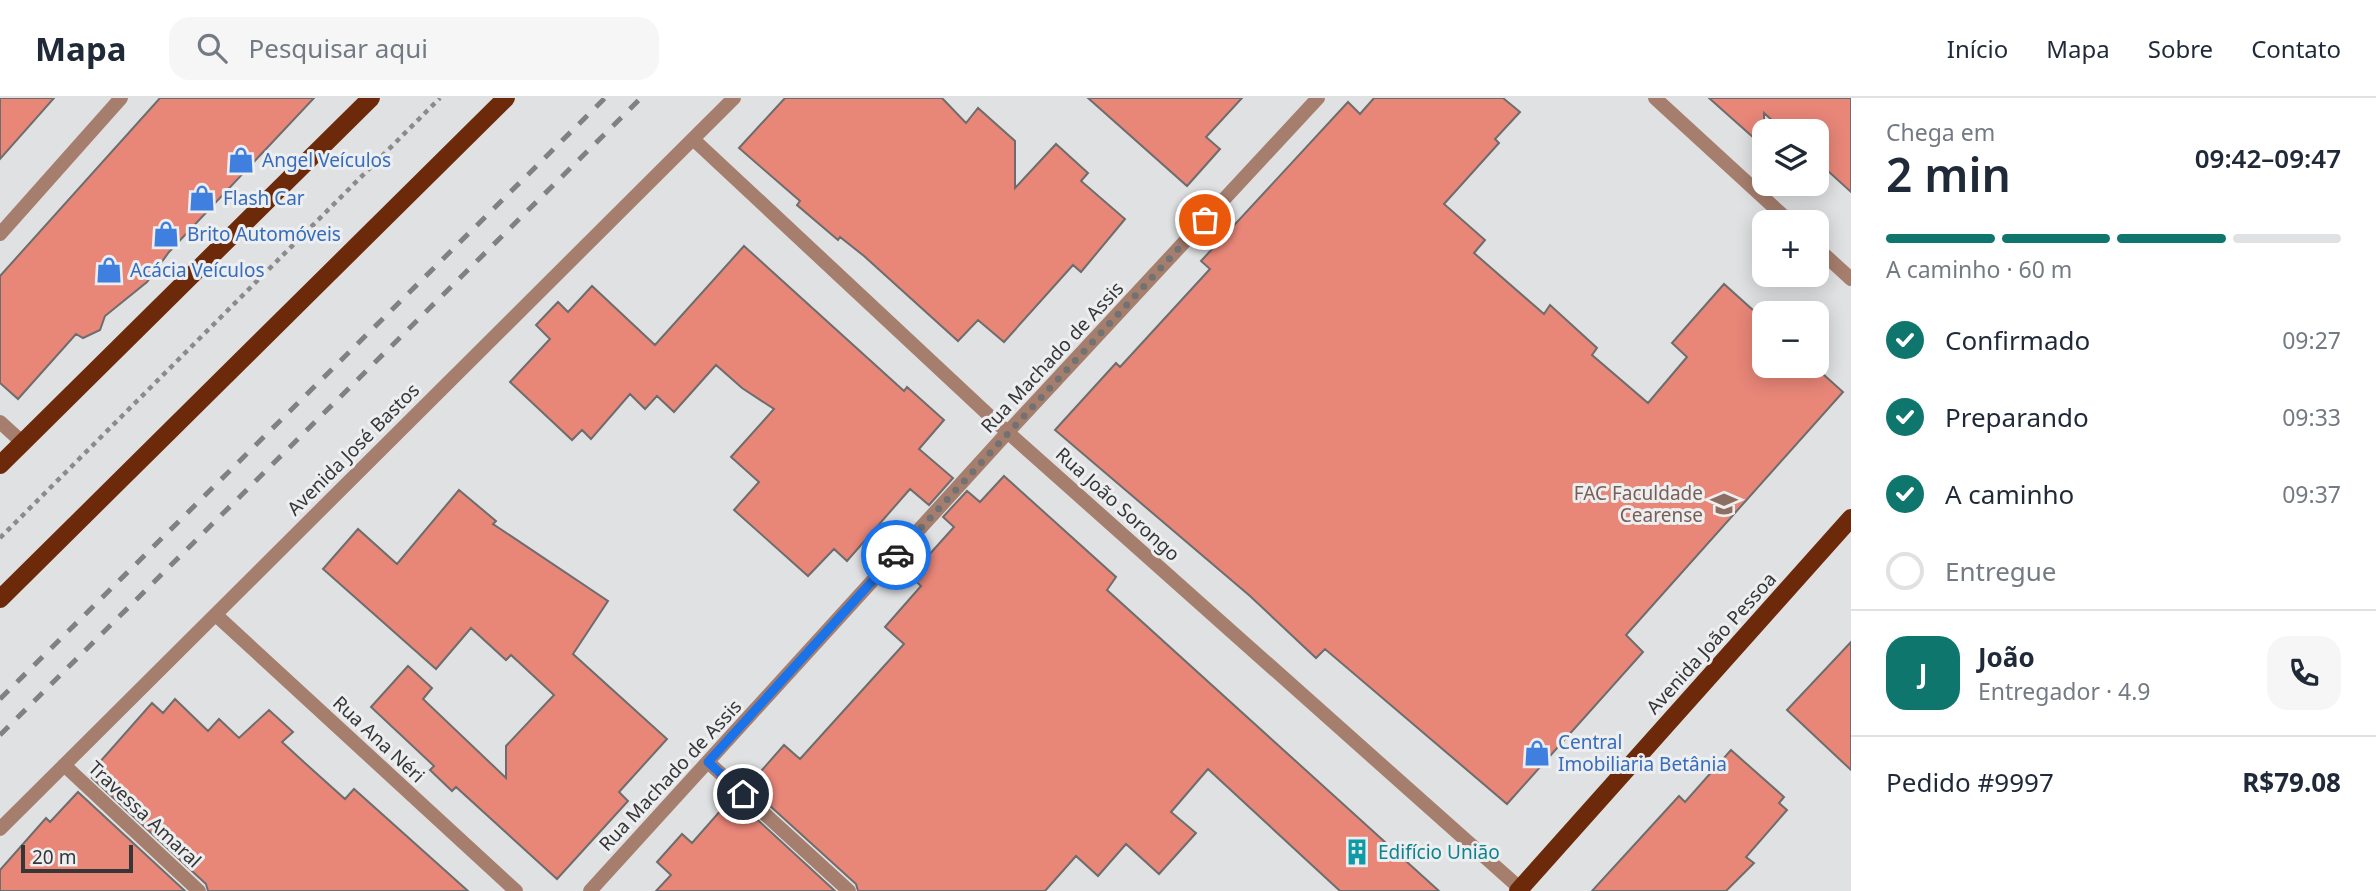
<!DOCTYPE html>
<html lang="pt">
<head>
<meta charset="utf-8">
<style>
	:root { --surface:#fff; --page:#f6f6f7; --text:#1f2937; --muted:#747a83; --line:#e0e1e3; --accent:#0f766e }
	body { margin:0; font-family:"Noto Sans",sans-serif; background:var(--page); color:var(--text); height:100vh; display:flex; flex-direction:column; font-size:26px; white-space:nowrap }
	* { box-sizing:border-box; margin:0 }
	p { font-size:23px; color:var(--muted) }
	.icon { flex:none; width:38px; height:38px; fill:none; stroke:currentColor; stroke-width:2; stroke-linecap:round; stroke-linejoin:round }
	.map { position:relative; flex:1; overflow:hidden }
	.side { display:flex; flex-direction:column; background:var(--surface); width:525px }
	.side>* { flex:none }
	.tools { position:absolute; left:1752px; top:21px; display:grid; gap:14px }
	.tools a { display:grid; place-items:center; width:77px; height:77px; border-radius:14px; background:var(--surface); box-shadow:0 4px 18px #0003; font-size:35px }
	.scale { position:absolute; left:21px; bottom:18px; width:112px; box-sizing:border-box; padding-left:7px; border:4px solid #363637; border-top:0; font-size:19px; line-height:24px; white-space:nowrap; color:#363637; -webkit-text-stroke:5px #edeef0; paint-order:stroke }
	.pin { position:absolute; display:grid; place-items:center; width:60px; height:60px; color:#fff; margin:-30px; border:4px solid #fff; border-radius:50%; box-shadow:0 2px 7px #0007 }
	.courier { position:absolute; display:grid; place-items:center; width:70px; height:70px; margin:-35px; border:5px solid #1a73e8; border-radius:50%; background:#fff; color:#222; box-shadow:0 2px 9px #0007 }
	.summary em { font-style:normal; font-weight:600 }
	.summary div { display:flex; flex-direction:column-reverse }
	.summary { display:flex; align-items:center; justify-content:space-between; height:119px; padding:0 35px }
	h1 { font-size:46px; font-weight:600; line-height:52px }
	.bar { display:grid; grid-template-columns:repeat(4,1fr); gap:10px 7px; align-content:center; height:84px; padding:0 35px }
	.bar i { height:9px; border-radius:5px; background:var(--line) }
	.bar .selected { background:var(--accent) }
	.bar p { grid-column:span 4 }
	.line { display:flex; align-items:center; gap:18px; padding:0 35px; border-top:2px solid var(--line) }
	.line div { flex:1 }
	.round { display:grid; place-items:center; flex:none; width:74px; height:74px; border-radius:21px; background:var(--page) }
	ol { padding:0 35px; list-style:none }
	li { display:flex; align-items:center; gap:21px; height:77px }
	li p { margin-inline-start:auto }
	li .icon { padding:7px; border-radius:50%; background:var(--accent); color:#fff; stroke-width:4 }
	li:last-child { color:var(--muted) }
	li i { width:38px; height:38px; border:4px solid var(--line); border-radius:50% }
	header { display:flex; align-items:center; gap:42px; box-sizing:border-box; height:98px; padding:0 35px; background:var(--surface); border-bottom:2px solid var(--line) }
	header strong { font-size:33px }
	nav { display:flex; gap:38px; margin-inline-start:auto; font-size:24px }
	.search { width:490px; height:63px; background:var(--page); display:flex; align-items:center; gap:18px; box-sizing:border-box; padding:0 24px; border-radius:21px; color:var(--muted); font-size:26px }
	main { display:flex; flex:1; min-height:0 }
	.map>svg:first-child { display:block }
	.building { fill:#e88678; stroke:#6e6c6c; stroke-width:2 }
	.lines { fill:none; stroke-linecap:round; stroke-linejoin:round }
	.path { stroke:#8b8b8c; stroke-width:4.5; stroke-dasharray:5 5; stroke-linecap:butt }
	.street { stroke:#a67e6e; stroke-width:14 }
	.primary { stroke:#6d2a0b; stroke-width:18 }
	.rail { stroke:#808182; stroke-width:5; stroke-dasharray:12 12; stroke-linecap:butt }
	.done { stroke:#727273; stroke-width:7; stroke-dasharray:0 12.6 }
	.route { stroke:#1a73e8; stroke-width:9 }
	.labels { text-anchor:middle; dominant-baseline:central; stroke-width:6; stroke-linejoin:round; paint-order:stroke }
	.shop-label { font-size:19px; fill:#366cbe; stroke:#edeef0; text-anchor:start }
	.street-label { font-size:19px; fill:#363637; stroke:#edeef0 }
	.education-label { font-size:19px; fill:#785e54; stroke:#edeef0; text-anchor:end }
	.culture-label { font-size:19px; fill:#0d838f; stroke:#edeef0; text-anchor:start }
</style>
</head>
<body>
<header>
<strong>Mapa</strong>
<div class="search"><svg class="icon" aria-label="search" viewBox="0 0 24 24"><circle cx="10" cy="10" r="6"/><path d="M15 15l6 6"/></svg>Pesquisar aqui</div>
<nav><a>Início</a><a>Mapa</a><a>Sobre</a><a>Contato</a></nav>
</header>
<main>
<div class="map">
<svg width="1851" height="793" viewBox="0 0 1851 793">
	<rect width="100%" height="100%" fill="#e0e1e2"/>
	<path class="building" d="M 0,0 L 54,0 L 0,61 Z
		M 160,0 L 314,0 L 169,154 L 147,184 L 105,218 L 100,232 L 83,240 L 76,236 L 18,301 L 0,285 L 0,178 Z
		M 785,0 L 942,0 L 966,25 L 978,10 L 1015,43 L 1015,90 L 1056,46 L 1088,75 L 1081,83 L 1125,121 L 1081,174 L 1073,167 L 1004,244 L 978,222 L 958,243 L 864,158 L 840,139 L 838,142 L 797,107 L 800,103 L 739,50 Z
		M 1088,0 L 1242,0 L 1206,39 L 1220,51 L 1187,88 Z
		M 1374,0 L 1503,0 L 1520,14 L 1495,41 L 1499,45 L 1444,106 L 1485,142 L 1474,155 L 1544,216 L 1550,207 L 1597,250 L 1592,257 L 1648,305 L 1687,259 L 1672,245 L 1724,186 L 1764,222 L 1764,268 L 1814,268 L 1843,294 L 1626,537 L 1643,554 L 1507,706 L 1325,551 L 1316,560 L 1250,498 L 1055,332 L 1116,265 L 1120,269 L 1210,171 L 1201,163 L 1348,4 L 1360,16 Z
		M 1709,0 L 1851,0 L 1851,94 L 1816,62 L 1816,33 L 1784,33 L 1764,15 L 1764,49 Z
		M 744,148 L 904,293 L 907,289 L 944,322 L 919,351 L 953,380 L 929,407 L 910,391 L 847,463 L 834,451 L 808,478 L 734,412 L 759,384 L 731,359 L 774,311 L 742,290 L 716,267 L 674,314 L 657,298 L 645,311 L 630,296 L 591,341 L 582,332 L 572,342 L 510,284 L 550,241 L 536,227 L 558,204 L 568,214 L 592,188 L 655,247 Z
		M 1004,378 L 1116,479 L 1107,492 L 1439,793 L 1340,793 L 1208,671 L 1171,714 L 1196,735 L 1159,776 L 1126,746 L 1098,778 L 1076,758 L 1045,793 L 858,793 L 856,786 L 748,688 L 784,647 L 800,661 L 904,546 L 885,529 L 921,488 L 910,478 L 954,429 L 943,419 L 967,393 L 980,404 Z
		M 459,392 L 496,423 L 493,426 L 608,503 L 573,556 L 667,641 L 619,694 L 628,703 L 557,781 L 456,689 L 452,693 L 430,672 L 434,668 L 371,609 L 408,568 L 432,590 L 423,601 L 506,680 L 506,648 L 554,597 L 511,557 L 506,562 L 471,530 L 436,571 L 323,471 L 358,431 L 397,466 Z
		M 1851,544 L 1851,672 L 1787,612 Z
		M 175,601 L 208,633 L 219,621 L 239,640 L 269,612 L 293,634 L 282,644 L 306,666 L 345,701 L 354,691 L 468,793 L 208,793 L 206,786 L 92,680 L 95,677 L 91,674 L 152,605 L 163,615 Z
		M 1731,652 L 1784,699 L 1779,705 L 1787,712 L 1746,759 L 1754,765 L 1726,793 L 1592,793 L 1679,698 L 1685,704 Z
		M 78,694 L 185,793 L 0,793 L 0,772 L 46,720 L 50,724 Z
		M 736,702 L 835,793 L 656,793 L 671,777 L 657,764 L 682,736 L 692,745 L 728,704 L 732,707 Z"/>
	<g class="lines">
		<path class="path" d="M 0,440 L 440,0"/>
		<path class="street" d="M 1655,0 L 1790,124
			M 693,41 L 994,322 L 1523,793
			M 0,136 L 121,0
			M 1816,149 L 1851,181
			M 0,324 L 23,345
			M 216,517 L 516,793
			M 708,664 L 849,793
			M 64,667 L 199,793
			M 0,731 L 734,0
			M 590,793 L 1007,335 L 1318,0"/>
		<path class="primary" d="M 0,367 L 371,0
			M 0,501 L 506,0
			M 1518,793 L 1851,420"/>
		<path class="rail" d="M 0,601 L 605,0
			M 0,637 L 641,0"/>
	</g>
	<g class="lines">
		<path class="done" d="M 896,457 L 1205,122"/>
		<path class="route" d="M 743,696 L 708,664 L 896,457"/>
	</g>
	<defs>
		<g id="shop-bare" transform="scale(2.1)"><path d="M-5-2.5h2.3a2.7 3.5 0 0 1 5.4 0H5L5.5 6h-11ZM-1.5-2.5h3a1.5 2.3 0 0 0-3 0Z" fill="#3f7fe0" stroke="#edeef0" stroke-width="2.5" paint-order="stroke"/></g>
		<g id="university-bare" transform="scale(2.1)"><path d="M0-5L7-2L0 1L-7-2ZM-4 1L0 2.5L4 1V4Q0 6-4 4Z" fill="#8d6e63" stroke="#edeef0" stroke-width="2.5" paint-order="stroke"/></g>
		<g id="building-bare" transform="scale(2.1)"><path d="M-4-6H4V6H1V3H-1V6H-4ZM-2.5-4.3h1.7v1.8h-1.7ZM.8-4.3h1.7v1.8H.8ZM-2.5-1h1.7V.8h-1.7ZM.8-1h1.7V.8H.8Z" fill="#0f9aa8" stroke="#edeef0" stroke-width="2.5" paint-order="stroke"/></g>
	</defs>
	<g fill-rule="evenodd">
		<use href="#shop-bare" x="241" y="62"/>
		<use href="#shop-bare" x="202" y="100"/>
		<use href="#shop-bare" x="166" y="136"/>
		<use href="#shop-bare" x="109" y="172"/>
		<use href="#university-bare" x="1724" y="406"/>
		<use href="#shop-bare" x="1537" y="655"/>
		<use href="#building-bare" x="1357" y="754"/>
	</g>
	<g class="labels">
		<g class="shop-label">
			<text x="262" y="62">Angel Veículos</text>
			<text x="223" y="100">Flash Car</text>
			<text x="187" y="136">Brito Automóveis</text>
			<text x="130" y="172">Acácia Veículos</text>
			<text x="1558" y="644">Central<tspan x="1558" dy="22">Imobiliaria Betânia</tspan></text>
		</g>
		<g class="street-label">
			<text transform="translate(1052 259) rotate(-47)">Rua Machado de Assis</text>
			<text transform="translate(353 351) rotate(-45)">Avenida José Bastos</text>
			<text transform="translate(1118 406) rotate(42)">Rua João Sorongo</text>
			<text transform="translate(1711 545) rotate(-48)">Avenida João Pessoa</text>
			<text transform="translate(379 641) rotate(43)">Rua Ana Néri</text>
			<text transform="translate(670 677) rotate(-47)">Rua Machado de Assis</text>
			<text transform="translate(145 716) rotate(43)">Travessa Amaral</text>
		</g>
		<g class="education-label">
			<text x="1703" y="395">FAC Faculdade<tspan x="1703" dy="22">Cearense</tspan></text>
		</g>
		<g class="culture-label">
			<text x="1378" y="754">Edifício União</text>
		</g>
	</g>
</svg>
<div class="tools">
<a><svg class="icon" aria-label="layers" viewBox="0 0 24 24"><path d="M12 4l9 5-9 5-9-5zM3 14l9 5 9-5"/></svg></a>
<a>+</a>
<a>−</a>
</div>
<div class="scale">20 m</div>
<div class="pin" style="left:1205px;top:122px;background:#ea580c"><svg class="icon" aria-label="bag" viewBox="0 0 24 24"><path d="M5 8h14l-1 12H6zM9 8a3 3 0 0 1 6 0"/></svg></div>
<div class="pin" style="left:743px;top:696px;background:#1f2937"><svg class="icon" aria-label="home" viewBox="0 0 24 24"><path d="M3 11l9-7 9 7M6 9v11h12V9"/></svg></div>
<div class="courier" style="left:896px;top:457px"><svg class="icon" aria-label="car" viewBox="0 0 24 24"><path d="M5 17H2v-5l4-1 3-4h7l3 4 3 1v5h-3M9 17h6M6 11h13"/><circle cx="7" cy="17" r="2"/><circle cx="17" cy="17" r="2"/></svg></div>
</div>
<section class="side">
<div class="summary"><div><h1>2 min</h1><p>Chega em</p></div><em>09:42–09:47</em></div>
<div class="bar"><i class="selected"></i><i class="selected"></i><i class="selected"></i><i></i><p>A caminho · 60 m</p></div>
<ol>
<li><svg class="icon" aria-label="check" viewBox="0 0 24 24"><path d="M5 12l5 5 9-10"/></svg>Confirmado<p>09:27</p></li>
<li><svg class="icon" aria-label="check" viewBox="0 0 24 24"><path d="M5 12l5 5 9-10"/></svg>Preparando<p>09:33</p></li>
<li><svg class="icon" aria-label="check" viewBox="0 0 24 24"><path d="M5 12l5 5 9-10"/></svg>A caminho<p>09:37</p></li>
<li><i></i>Entregue</li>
</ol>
<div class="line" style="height:126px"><b class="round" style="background:var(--accent);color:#fff">J</b><div><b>João</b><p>Entregador · 4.9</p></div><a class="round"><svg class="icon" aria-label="phone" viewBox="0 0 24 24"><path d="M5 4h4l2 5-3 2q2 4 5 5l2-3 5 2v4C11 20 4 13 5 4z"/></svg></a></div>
<div class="line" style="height:91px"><div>Pedido #9997</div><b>R$79.08</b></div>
</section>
</main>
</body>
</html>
